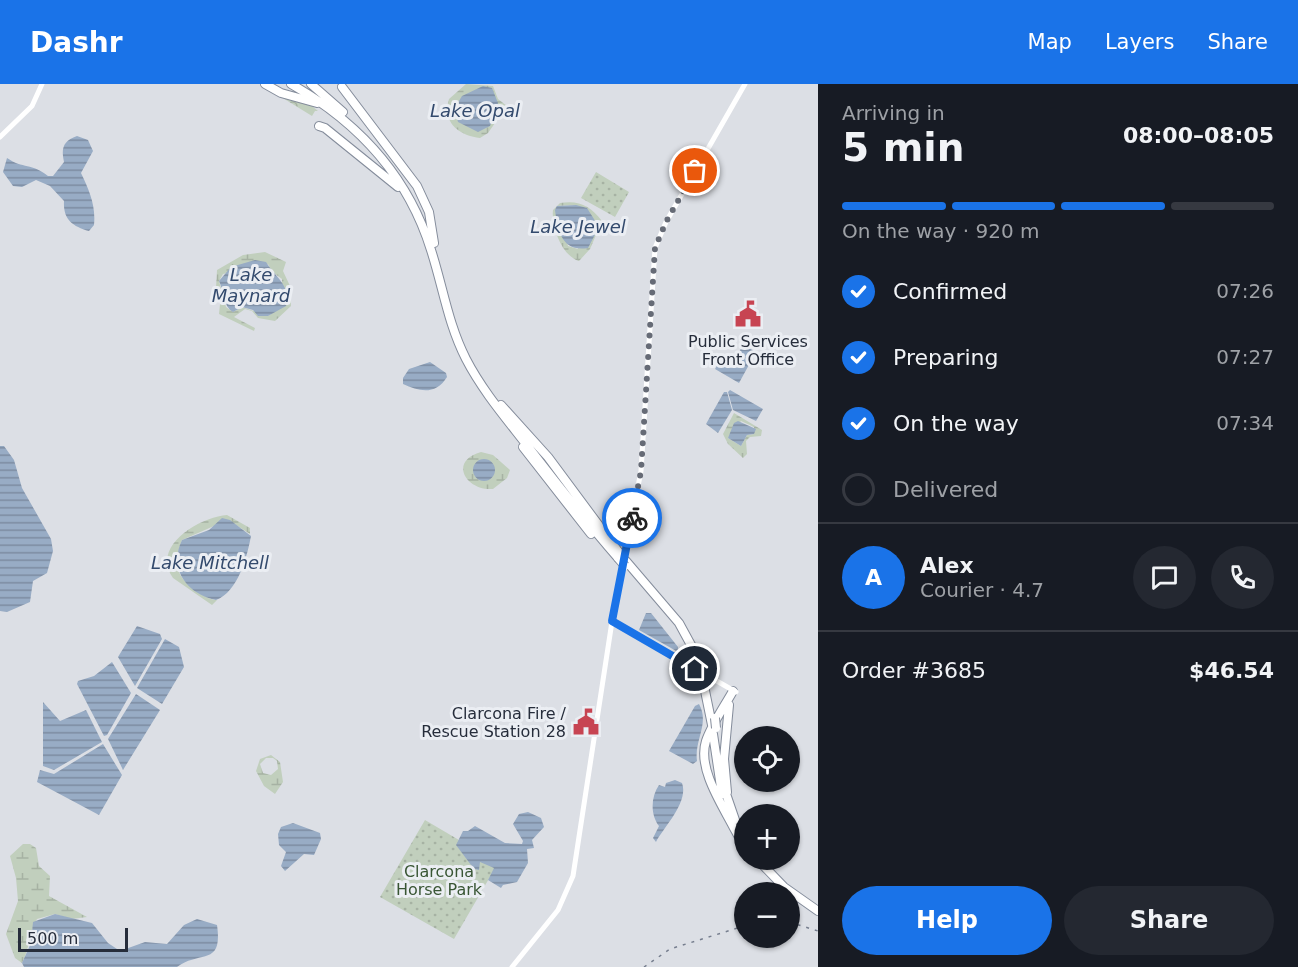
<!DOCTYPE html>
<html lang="en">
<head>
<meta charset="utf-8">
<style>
	:root { --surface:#171b24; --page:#242831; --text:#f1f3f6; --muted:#9ea1a6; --line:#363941; --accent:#1a73e8 }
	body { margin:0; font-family:"DejaVu Sans",sans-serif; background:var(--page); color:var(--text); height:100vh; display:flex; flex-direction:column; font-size:22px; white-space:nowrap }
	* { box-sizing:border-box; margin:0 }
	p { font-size:20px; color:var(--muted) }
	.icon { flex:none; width:33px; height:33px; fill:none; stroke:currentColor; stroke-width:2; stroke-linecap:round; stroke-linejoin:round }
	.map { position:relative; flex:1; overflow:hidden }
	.drawer { display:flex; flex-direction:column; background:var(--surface); width:480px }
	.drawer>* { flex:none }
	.buttons { position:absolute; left:734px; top:642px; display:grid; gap:12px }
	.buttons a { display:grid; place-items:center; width:66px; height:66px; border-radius:50%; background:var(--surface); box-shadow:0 2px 4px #0004; font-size:30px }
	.scale { position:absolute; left:18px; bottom:15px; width:110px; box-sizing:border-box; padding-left:6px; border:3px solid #262d3b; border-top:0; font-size:16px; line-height:21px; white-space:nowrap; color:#262d3b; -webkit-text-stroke:4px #ebeef3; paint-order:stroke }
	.pin { position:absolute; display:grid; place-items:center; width:51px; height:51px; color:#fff; margin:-26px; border:3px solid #fff; border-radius:50%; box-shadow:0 2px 6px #0007 }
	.courier { position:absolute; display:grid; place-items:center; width:60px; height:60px; margin:-30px; border:4px solid #1a73e8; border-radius:50%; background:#fff; color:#222; box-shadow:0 2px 8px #0007 }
	.head em { font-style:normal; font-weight:700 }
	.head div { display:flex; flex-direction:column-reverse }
	.head { display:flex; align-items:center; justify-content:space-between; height:102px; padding:0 24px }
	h1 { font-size:39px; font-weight:700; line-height:45px }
	.bar { display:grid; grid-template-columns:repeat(4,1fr); gap:9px 6px; align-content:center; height:72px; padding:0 24px }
	.bar i { height:8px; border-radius:4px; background:var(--line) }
	.bar .current { background:var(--accent) }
	.bar p { grid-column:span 4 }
	.line { display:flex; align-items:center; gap:15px; padding:0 24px; border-top:2px solid var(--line) }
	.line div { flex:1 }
	.round { display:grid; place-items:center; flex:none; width:63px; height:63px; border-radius:32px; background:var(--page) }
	ol { padding:0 24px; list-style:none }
	li { display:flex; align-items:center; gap:18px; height:66px }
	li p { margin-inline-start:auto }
	li .icon { padding:6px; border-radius:50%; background:var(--accent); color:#fff; stroke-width:4 }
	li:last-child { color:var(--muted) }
	li i { width:33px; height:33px; border:3px solid var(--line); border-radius:50% }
	.button { display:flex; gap:12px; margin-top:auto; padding:12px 24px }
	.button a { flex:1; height:69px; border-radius:36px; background:var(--accent); color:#fff; font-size:24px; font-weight:700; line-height:69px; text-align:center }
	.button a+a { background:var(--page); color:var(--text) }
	header { display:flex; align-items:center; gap:36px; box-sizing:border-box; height:84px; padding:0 30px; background:var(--accent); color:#fff }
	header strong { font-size:28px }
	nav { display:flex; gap:33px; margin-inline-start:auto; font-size:21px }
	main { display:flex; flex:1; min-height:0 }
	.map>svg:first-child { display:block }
	.grass { fill:url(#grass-dots) }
	.forest { fill:url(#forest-crowns) }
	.wetland { fill:url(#wetland-marsh); fill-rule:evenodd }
	.water { fill:url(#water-rules) }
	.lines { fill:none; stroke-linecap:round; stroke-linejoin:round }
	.highway-casing { stroke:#848c9b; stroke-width:10 }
	.secondary { stroke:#fff; stroke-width:5 }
	.highway { stroke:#fff; stroke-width:8 }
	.rail { stroke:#767e8e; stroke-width:1.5; stroke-dasharray:3 6; stroke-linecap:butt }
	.highway-bridge-casing { stroke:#848c9b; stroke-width:10; stroke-linecap:butt }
	.highway-bridge { stroke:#fff; stroke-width:8 }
	.done { stroke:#666b76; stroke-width:6; stroke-dasharray:0 10.8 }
	.route { stroke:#1a73e8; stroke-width:8 }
	.labels { text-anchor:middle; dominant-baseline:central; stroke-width:6; stroke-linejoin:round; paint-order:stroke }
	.poi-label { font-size:16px; fill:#262d3b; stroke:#ebeef3 }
	.park-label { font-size:16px; fill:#395634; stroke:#ebeef3 }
	.water-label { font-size:18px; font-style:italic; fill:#334a6d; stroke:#ebeef3 }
</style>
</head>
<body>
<header>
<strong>Dashr</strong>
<nav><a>Map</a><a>Layers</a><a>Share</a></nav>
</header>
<main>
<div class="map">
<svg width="818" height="883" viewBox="0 0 818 883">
	<defs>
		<pattern id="grass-dots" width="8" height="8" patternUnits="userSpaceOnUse" patternTransform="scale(1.5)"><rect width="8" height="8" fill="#c1cfbd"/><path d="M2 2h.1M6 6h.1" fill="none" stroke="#a6b2a3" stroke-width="1.8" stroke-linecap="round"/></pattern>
		<pattern id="forest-crowns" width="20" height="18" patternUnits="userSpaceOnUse" patternTransform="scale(1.5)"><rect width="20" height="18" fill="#c1cfbd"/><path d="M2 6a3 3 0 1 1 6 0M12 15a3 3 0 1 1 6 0" fill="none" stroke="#a6b2a3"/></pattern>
		<pattern id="wetland-marsh" width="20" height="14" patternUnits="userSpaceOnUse" patternTransform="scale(1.5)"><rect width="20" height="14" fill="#c1cfbd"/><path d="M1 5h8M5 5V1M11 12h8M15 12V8" fill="none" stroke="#a6b2a3"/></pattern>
		<pattern id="water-rules" width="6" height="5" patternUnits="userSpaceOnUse" patternTransform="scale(1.5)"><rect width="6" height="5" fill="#98acc5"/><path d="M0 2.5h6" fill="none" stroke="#7c8ca1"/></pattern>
	</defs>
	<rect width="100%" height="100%" fill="#dcdfe5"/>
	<path class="grass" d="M 596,88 L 629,108 L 615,133 L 581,114 Z
		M 425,736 L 498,779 L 454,855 L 380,813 Z"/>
	<path class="forest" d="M 260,0 L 307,18 L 318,27 L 315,27 L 312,32 Z"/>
	<path class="wetland" d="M 466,0 L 493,2 L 498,15 L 507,22 L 488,49 L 480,54 C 458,51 442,38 449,15 Z
		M 560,119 C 580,116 590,122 602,137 L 590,165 L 579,177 C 562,172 551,143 553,126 ZM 576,121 L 578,165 L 568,162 L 557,122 Z
		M 265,168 L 286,178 L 283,187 L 290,202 L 291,222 L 275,237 L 258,234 L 252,227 L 245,225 L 234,233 L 255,244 L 254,247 L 219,230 L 221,210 L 216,204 L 217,186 L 243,171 ZM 268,180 L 271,187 L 282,195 L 282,223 L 268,232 L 242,223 L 233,228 L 226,223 L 219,197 L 223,190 Z
		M 734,329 L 762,346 L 761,352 L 750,353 L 746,357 L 747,370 L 743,374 L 728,360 L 723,350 ZM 741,337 L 754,343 L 754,350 L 747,351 L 741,362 L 728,354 Z
		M 481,368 L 493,371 L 510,386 L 507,394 L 493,405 C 466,407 448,377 481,368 Z
		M 227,431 L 250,444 L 250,450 L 233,439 L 214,442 L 182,456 C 172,481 177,495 199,509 C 205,512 210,516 217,516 L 212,521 L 173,494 C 150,462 200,433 227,431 Z
		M 271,671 L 280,678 L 283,698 L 275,710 L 264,702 L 256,687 L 260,675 ZM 273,674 L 277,677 L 278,685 L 271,691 L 263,689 L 260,680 L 266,674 Z
		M 23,760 L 30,760 L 36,764 L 39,782 L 50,792 L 49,812 L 87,833 L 72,835 L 55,830 L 37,835 C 29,848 30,864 22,879 L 15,874 L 6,850 L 18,817 L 16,794 L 10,772 Z"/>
	<path class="water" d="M 483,2 L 492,4 L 498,19 L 490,42 L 478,48 L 458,38 L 454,25 L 462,12 Z
		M 77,52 L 88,56 L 93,67 L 81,89 C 89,106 96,121 94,141 L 89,147 C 72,142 63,135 64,117 L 50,102 L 36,96 L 22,103 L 13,102 L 3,88 L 7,74 C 23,85 32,79 48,92 L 53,92 L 64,78 C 61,64 63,57 77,52 Z
		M 576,121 L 587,124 L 599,143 L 588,164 C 562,168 558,148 555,126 L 557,122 Z
		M 255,176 L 266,178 C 275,193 292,202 286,222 L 268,232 L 258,232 L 253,226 L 242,223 L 233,228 C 223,222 224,208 219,197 L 231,183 Z
		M 743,261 L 756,268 L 739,299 L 715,285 L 722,273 L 733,279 Z
		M 430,278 L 446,289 L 447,293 C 436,311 420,308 403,300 L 403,294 L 409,285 Z
		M 730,306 L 763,325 L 756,337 L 733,326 L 728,308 Z
		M 724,308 L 727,308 L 732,326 L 718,349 L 706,340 Z
		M 738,337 L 756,345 L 754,350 L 747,351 L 741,362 L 728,354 L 734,339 Z
		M 0,362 L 4,362 L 14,376 L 22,404 L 51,455 L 53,467 L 47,489 L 33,497 L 30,518 L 7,528 L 0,527 Z
		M473 386a11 11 0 1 1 22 0a11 11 0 1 1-22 0Z
		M 222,434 L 230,436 L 251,452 C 247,473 238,508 216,516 C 187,510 168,485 182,456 L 209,446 Z
		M 646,529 L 651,529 L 678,563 L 678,568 L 639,546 Z
		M 137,542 L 160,550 L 162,555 L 135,602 L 118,573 Z
		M 165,555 L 179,563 L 184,583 L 162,620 L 137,604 Z
		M 112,578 L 131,609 L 107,651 L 104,652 L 77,600 L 78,597 L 94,592 Z
		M 136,610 L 160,626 L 123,686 L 108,655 Z
		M 43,618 L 60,637 L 86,626 L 102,658 L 54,686 L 43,682 Z
		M 699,620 C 710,639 694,656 697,677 L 693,680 L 669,667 L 695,622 Z
		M 103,660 L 122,691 L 99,731 L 37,698 L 40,686 L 54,690 Z
		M 675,696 L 682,699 C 689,718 664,743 656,758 L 653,754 L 659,742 C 650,730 651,713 659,701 L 665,703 L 666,699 Z
		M 528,728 L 541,734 L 544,743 L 532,756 L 534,764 L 527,765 L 528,779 L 517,798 L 503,801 L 501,804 L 488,796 L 494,784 L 480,778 L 479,786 L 474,785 L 456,761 L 463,747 L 468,747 L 475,742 L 505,759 L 522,760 L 523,757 L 513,740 L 519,730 Z
		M 293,739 L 320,749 L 321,755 L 314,771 L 304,770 L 285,787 L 281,782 L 286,768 L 279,761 L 278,750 L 281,743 Z
		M 55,830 L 92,839 L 108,859 L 120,867 L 145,858 L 167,860 L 184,841 L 197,835 L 217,841 C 223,883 200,866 177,883 L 24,883 L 22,879 L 31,859 L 33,838 Z"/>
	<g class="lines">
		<g class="highway-casing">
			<path id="highway" d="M 265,0 L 281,9 L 317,19
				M 291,0 C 358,38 408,92 431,166 C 443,203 448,240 466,275 C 482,306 505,333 526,360 C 556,399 586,437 618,474
				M 311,0 L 343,28
				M 342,3 L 417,102 L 429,128 L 434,159
				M 319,42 L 325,44 L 398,103
				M 501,321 L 548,373 L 623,474
				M 523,363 L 591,450
				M 626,477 L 679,539 L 703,583
				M 703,597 L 712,641
				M 733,607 C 724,623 712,640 706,657 C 697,685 723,722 735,746
				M 713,650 L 722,710
				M 724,704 L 735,736
				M 727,708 L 724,675 L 729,621
				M 734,744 L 744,762
				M 758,776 L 784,803 L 818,827"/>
		</g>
		<path class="secondary" d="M 0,53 L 32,22 L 42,0
			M 612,537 L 736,608
			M 512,883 L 558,826 L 573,792 L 613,531 L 641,387 L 655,164 L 666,138 L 745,0"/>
		<use href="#highway" class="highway"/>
		<path class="rail" d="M 789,838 L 818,847
			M 644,883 L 670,865 L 744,842"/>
		<g class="highway-bridge-casing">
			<path id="highway-bridge" d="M 618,474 L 625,482
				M 703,583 L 708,597
				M 715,634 L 716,644"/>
		</g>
		<use href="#highway-bridge" class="highway-bridge"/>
	</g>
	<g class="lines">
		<path class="done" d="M 632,434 L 641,387 L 655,164 L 666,138 L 695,87"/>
		<path class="route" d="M 632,434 L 612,537 L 695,585"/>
	</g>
	<defs>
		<g id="civic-bare" transform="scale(2.07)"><path d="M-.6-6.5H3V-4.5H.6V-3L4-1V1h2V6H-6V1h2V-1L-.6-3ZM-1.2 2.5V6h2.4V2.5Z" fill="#c74452" stroke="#ebeef3" stroke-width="2.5" paint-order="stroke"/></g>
	</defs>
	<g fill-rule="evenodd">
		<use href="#civic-bare" x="748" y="230"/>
		<use href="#civic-bare" x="586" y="638"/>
	</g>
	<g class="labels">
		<g class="poi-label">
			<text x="748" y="257">Public Services<tspan x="748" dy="18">Front Office</tspan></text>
			<text x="566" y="629" text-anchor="end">Clarcona Fire /<tspan x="566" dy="18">Rescue Station 28</tspan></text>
		</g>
		<g class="park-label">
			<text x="439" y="787">Clarcona<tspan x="439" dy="18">Horse Park</tspan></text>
		</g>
		<g class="water-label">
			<text x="475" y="26">Lake Opal</text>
			<text x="578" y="142">Lake Jewel</text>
			<text x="251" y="190">Lake<tspan x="251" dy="21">Maynard</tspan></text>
			<text x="210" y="478">Lake Mitchell</text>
		</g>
	</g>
</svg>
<div class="buttons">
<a><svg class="icon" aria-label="locate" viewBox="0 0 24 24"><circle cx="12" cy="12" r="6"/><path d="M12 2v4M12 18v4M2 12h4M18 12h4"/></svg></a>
<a>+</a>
<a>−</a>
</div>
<div class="scale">500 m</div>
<div class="pin" style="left:695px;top:87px;background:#ea580c"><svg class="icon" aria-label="bag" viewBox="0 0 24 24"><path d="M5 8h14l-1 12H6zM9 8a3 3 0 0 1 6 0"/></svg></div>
<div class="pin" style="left:695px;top:585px;background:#1f2937"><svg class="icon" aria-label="home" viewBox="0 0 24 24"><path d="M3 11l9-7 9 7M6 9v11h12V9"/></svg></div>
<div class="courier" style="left:632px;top:434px"><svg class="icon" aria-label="bike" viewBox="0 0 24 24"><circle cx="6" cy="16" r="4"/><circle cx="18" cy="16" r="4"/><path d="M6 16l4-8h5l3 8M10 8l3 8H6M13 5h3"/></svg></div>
</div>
<section class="drawer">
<div class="head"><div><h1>5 min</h1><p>Arriving in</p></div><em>08:00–08:05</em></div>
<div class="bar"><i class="current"></i><i class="current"></i><i class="current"></i><i></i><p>On the way · 920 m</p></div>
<ol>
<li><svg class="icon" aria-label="check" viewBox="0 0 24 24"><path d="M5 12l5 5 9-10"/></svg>Confirmed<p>07:26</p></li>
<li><svg class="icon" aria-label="check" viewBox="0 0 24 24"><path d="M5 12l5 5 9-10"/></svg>Preparing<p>07:27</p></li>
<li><svg class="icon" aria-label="check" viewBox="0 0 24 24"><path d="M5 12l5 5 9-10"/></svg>On the way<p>07:34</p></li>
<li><i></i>Delivered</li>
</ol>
<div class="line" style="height:108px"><b class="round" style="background:var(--accent);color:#fff">A</b><div><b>Alex</b><p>Courier · 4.7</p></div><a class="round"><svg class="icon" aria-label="chat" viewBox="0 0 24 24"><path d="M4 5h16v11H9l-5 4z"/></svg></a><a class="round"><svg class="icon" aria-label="phone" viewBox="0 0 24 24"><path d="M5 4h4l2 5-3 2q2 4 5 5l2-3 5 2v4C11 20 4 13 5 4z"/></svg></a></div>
<div class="line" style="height:78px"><div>Order #3685</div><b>$46.54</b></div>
<div class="button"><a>Help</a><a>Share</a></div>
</section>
</main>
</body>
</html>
